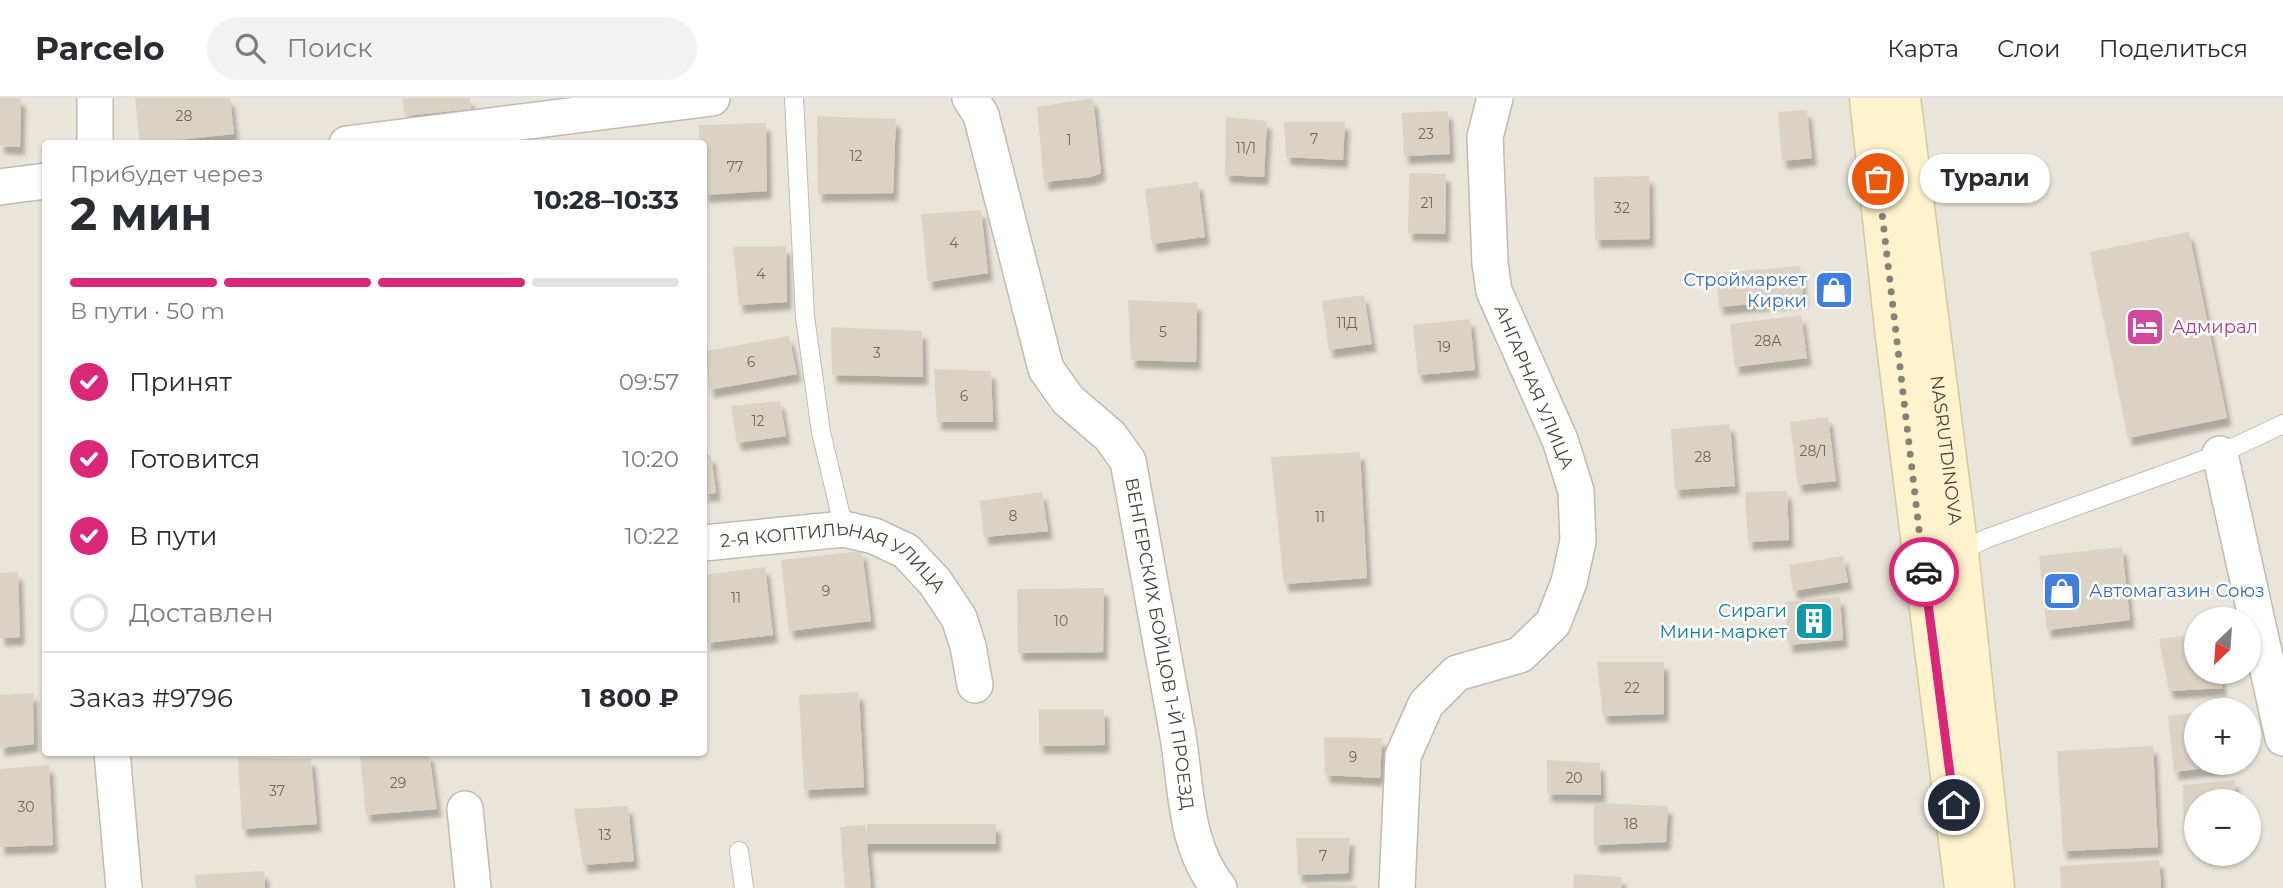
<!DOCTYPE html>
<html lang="ru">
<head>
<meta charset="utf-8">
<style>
	:root { --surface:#fff; --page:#f2f2f3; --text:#2b2b33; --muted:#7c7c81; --line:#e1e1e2; --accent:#db2777 }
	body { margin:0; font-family:Montserrat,sans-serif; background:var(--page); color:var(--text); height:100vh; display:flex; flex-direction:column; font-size:26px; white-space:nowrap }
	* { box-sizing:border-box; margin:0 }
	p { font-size:23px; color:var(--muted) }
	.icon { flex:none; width:38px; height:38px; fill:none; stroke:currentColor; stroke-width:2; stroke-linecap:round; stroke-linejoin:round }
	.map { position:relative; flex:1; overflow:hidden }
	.details { position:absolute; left:42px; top:42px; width:665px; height:616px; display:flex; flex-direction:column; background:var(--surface); border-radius:7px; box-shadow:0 2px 5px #0004 }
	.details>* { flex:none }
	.needle { width:46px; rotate:205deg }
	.fabs { position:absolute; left:2184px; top:509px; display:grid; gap:14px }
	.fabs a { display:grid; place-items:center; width:77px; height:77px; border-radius:50%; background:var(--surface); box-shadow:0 2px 5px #0004; font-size:35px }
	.pin { position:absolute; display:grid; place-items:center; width:60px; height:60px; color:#fff; margin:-30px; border:4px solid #fff; border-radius:50%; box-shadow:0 2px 7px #0007 }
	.courier { position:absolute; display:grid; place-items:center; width:70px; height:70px; margin:-35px; border:5px solid #db2777; border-radius:50%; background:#fff; color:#222; box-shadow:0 2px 9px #0007 }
	.bubble { position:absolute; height:49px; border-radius:24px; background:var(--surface); box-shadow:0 2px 5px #0004; font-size:23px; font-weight:700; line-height:49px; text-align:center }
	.overview em { font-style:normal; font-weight:700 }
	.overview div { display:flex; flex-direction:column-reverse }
	.overview { display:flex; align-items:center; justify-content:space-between; height:119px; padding:0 28px }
	h1 { font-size:46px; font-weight:700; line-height:52px }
	.bar { display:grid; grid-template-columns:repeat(4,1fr); gap:10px 7px; align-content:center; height:84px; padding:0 28px }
	.bar i { height:9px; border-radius:5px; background:var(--line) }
	.bar .active { background:var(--accent) }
	.bar p { grid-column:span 4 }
	.line { display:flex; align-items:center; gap:18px; padding:0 28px; border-top:2px solid var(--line) }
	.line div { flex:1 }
	ol { padding:0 28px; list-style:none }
	li { display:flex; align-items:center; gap:21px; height:77px }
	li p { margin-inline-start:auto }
	li .icon { padding:7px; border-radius:50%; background:var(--accent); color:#fff; stroke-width:4 }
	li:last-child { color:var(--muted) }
	li i { width:38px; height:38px; border:4px solid var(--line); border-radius:50% }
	header { display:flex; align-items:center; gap:42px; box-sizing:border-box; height:98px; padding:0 35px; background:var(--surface); border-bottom:2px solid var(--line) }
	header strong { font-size:33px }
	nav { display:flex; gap:38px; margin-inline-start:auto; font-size:24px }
	.search { width:490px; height:63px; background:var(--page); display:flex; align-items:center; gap:18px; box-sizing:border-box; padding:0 24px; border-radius:38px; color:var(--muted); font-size:26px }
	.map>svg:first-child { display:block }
	.residential { fill:#eae5da; fill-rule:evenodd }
	.building { fill:#dbd2c3; filter:url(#shadow) }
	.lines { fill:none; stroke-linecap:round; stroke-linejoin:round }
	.service-casing { stroke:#c2bbad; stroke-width:20 }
	.minor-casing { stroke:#c2bbad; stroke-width:38 }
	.secondary-casing { stroke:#d7c79b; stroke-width:41 }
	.service { stroke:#fff; stroke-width:18 }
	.minor { stroke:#fff; stroke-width:35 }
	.secondary { stroke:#fff3cd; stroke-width:38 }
	.done { stroke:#878178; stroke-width:7; stroke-dasharray:0 12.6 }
	.route { stroke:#db2777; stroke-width:9 }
	.labels { text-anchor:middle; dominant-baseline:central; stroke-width:5; stroke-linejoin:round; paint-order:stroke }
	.number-label { font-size:14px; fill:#6f685c }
	.shop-label { font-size:18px; fill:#366cbe; stroke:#fff; text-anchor:end }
	.hotel-label { font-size:18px; fill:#b23c85; stroke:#fff; text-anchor:start }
	.street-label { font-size:18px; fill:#4b4439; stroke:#fff }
	.culture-label { font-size:18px; fill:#0d838f; stroke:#fff; text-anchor:end }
</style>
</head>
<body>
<header>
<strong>Parcelo</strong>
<div class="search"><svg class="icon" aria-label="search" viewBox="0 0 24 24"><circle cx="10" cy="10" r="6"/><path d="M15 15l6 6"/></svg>Поиск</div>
<nav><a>Карта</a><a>Слои</a><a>Поделиться</a></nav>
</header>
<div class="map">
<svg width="2283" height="790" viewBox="0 0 2283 790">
	<defs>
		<filter id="shadow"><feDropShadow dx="4.5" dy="8" stdDeviation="2" flood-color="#0004"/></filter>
	</defs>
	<rect width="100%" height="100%" fill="#f6f3ec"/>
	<path class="residential" d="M 0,0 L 2283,0 L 2283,790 L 0,790 ZM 46,46 L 704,46 L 704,654 L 46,654 ZM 2196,522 L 2249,522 L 2249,574 L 2196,574 ZM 2196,612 L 2249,612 L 2249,665 L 2196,665 ZM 2196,704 L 2249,704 L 2249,756 L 2196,756 Z"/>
	<path class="building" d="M 0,0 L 21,0 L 20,49 L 0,48 Z
		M 135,0 L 230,0 L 234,36 L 140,46 Z
		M 402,0 L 470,0 L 471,11 L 405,18 Z
		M 1093,0 L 1101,75 L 1091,79 L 1044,84 L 1037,9 Z
		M 1807,12 L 1812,60 L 1782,63 L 1778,14 Z
		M 1448,13 L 1450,56 L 1404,58 L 1402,15 Z
		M 817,18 L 896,21 L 893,95 L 818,96 Z
		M 1226,19 L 1267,23 L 1264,79 L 1225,77 Z
		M 1284,24 L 1345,24 L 1343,62 L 1286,59 Z
		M 766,25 L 767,93 L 704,97 L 704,46 L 699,46 L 699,27 Z
		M 1409,75 L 1446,76 L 1445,136 L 1408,135 Z
		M 1649,78 L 1650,141 L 1595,142 L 1594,79 Z
		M 1198,84 L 1205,139 L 1152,146 L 1145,91 Z
		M 981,112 L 988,175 L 928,184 L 921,116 Z
		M 2189,134 L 2227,320 L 2128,340 L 2090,154 Z
		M 786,148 L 787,204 L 739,207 L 733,149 Z
		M 1800,168 L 1803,201 L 1719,209 L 1716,175 Z
		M 1364,197 L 1372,246 L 1329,252 L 1322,203 Z
		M 1128,202 L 1197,205 L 1196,264 L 1131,262 Z
		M 1801,217 L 1807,260 L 1735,269 L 1730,226 Z
		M 1470,221 L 1475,272 L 1418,277 L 1413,227 Z
		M 831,229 L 922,233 L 923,279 L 832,277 Z
		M 789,238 L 797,276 L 709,292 L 706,253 Z
		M 934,271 L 991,273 L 993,324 L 937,324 Z
		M 780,303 L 786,338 L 737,345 L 731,308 Z
		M 1828,319 L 1836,383 L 1798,387 L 1790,324 Z
		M 1730,326 L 1735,388 L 1675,392 L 1671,331 Z
		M 1360,354 L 1367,480 L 1284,486 L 1271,359 Z
		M 704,357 L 711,357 L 716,395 L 704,396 Z
		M 1787,393 L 1789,442 L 1748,444 L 1745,394 Z
		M 1042,394 L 1048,433 L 984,439 L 980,403 Z
		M 2122,449 L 2130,522 L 2047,532 L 2039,458 Z
		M 862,453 L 871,523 L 789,533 L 781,462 Z
		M 1843,458 L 1848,484 L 1793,493 L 1789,467 Z
		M 765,469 L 773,537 L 706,545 L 704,477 Z
		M 18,474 L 20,539 L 0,540 L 0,475 Z
		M 1104,490 L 1103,554 L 1018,555 L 1017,491 Z
		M 1840,499 L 1843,542 L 1788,547 L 1785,504 Z
		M 2196,536 L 2196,574 L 2219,574 L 2223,590 L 2169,593 L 2159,541 Z
		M 1597,564 L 1664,564 L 1664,616 L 1603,618 Z
		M 859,594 L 864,689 L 804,692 L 799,597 Z
		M 33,595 L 34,646 L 0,650 L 0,597 Z
		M 1039,611 L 1104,611 L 1105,647 L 1039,648 Z
		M 2196,614 L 2196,665 L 2222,665 L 2222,668 L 2174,674 L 2168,618 Z
		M 1324,639 L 1382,640 L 1380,680 L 1325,677 Z
		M 2153,648 L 2158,749 L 2063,753 L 2057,653 Z
		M 429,655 L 437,711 L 366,717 L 360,658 Z
		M 238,660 L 311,661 L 317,726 L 242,731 Z
		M 1547,662 L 1600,665 L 1601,697 L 1547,696 Z
		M 49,667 L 53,747 L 0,749 L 0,671 Z
		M 2235,682 L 2234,704 L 2196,704 L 2196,731 L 2184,731 L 2183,687 Z
		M 1594,705 L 1668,708 L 1666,744 L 1594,747 Z
		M 628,708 L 634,763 L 583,767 L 574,711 Z
		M 867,726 L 996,726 L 996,746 L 867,746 L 871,790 L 845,790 L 840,729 L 865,727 L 867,740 Z
		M 1296,740 L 1350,740 L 1348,775 L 1298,777 Z
		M 2159,762 L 2161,790 L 2061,790 L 2060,768 Z
		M 264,773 L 265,790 L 196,790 L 195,777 Z
		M 1574,776 L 1622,779 L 1621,790 L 1573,790 Z
		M 1306,785 L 1356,787 L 1357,790 L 1307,790 Z"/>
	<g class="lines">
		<g class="service-casing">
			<path id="service" d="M 794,0 L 805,219 L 821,334 L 844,431
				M 1958,454 L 1988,440 L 2220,356 L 2283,326
				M 739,753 L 744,790"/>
		</g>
		<g class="minor-casing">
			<g id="minor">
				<path id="s1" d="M 970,0 L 981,17 L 1046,271 L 1068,302 L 1110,338 L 1128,363 C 1144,451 1160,539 1176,627 C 1187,682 1182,745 1219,790"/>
				<path d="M 95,46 L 95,0"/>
				<path d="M 347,46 L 712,0"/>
				<path d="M 0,89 L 46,83"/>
				<path d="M 2220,356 L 2283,640"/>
				<path id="s2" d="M 704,445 L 844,431 L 874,438 L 906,453 L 935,484 L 959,520 L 968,548 L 975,587"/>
				<path d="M 112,654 L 124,790"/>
				<path d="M 465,711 L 473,790"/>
				<path d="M 1397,790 L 1403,658 L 1426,606 L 1457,575 L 1520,557 L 1553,525 L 1569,484 L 1578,443 L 1576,393 L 1560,342 L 1494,193 L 1490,165 L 1485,39 L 1495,0"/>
			</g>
		</g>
		<g class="secondary-casing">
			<g id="secondary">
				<path d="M 1869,0 L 1895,239 L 1964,790"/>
				<path id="s3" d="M 1901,0 L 1959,454 L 1995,790"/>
			</g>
		</g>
		<use href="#service" class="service"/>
		<use href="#minor" class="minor"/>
		<use href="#secondary" class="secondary"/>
	</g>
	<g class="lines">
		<path class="done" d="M 1878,81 L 1924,474"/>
		<path class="route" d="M 1924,474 L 1954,707"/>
	</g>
	<defs>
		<g id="shop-square" transform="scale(2.0125)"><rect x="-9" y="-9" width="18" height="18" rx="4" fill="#3f7fe0" stroke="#fff"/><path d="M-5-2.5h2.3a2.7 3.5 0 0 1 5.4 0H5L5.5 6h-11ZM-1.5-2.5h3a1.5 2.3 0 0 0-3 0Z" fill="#fff"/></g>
		<g id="hotel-square" transform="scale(2.0125)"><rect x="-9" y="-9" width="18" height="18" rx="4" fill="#d1479c" stroke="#fff"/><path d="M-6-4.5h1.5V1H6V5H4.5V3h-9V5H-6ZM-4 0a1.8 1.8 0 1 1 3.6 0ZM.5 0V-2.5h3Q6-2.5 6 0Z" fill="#fff"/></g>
		<g id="building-square" transform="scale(2.0125)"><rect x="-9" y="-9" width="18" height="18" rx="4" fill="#0f9aa8" stroke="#fff"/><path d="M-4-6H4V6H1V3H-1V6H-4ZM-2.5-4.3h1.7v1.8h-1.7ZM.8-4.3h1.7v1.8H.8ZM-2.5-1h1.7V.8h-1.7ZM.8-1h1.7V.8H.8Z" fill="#fff"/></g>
	</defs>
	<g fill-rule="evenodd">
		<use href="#shop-square" x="1834" y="192"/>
		<use href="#hotel-square" x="2145" y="229"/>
		<use href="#shop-square" x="2062" y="493"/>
		<use href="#building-square" x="1814" y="523"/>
	</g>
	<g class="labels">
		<g class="number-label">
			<text x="184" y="18">28</text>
			<text x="1426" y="36">23</text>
			<text x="1314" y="41">7</text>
			<text x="1069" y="42">1</text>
			<text x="1246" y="50">11/1</text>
			<text x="856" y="58">12</text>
			<text x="735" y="69">77</text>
			<text x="1427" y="105">21</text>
			<text x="1622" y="110">32</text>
			<text x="954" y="145">4</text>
			<text x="761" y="176">4</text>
			<text x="1347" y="225">11Д</text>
			<text x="1163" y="234">5</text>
			<text x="1768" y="243">28А</text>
			<text x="1444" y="249">19</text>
			<text x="877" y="255">3</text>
			<text x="751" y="264">6</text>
			<text x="964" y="298">6</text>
			<text x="758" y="323">12</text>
			<text x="1813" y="353">28/1</text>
			<text x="1703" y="359">28</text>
			<text x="1013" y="418">8</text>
			<text x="1320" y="419">11</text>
			<text x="826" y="493">9</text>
			<text x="736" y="500">11</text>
			<text x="1061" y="523">10</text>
			<text x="1632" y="590">22</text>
			<text x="1353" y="659">9</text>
			<text x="1574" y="680">20</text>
			<text x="398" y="685">29</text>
			<text x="277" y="693">37</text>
			<text x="26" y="709">30</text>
			<text x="1631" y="726">18</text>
			<text x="605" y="737">13</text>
			<text x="1323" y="758">7</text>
		</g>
		<g class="shop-label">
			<text x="1807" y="182">Строймаркет<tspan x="1807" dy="21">Кирки</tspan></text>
			<text x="2089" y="493" text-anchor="start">Автомагазин Союз</text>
		</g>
		<g class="hotel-label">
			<text x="2172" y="229">Адмирал</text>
		</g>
		<g class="street-label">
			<text transform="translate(1534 289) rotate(67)">АНГАРНАЯ УЛИЦА</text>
			<text stroke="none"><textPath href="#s3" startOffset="355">NASRUTDINOVA</textPath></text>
			<text stroke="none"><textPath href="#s2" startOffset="138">2-Я КОПТИЛЬНАЯ УЛИЦА</textPath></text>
			<text stroke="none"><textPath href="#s1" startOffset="592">ВЕНГЕРСКИХ БОЙЦОВ 1-Й ПРОЕЗД</textPath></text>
		</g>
		<g class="culture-label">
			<text x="1787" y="513">Сираги<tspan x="1787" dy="21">Мини-маркет</tspan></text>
		</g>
	</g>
</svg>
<div class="fabs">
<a><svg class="needle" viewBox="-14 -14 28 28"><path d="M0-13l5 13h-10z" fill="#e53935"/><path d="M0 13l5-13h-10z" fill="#7c7c81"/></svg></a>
<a>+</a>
<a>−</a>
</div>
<div class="pin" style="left:1878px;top:81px;background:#ea580c"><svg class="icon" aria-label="bag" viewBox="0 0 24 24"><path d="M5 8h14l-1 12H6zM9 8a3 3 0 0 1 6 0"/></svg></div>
<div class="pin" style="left:1954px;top:707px;background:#1f2937"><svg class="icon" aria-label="home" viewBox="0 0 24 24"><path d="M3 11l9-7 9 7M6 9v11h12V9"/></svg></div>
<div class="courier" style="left:1924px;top:474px"><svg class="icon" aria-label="car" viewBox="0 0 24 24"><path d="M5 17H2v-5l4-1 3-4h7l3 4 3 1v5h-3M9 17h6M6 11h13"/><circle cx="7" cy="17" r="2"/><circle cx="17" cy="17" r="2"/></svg></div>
<div class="bubble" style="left:1920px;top:56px;width:130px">Турали</div>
<section class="details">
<div class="overview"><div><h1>2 мин</h1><p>Прибудет через</p></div><em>10:28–10:33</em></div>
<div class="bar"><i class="active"></i><i class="active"></i><i class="active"></i><i></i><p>В пути · 50 m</p></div>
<ol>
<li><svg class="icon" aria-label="check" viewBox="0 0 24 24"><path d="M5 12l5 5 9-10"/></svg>Принят<p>09:57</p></li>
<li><svg class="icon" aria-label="check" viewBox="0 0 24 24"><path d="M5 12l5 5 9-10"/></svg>Готовится<p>10:20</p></li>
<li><svg class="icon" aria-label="check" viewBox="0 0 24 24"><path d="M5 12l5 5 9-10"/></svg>В пути<p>10:22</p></li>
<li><i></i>Доставлен</li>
</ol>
<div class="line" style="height:91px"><div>Заказ #9796</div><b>1 800 ₽</b></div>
</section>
</div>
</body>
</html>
